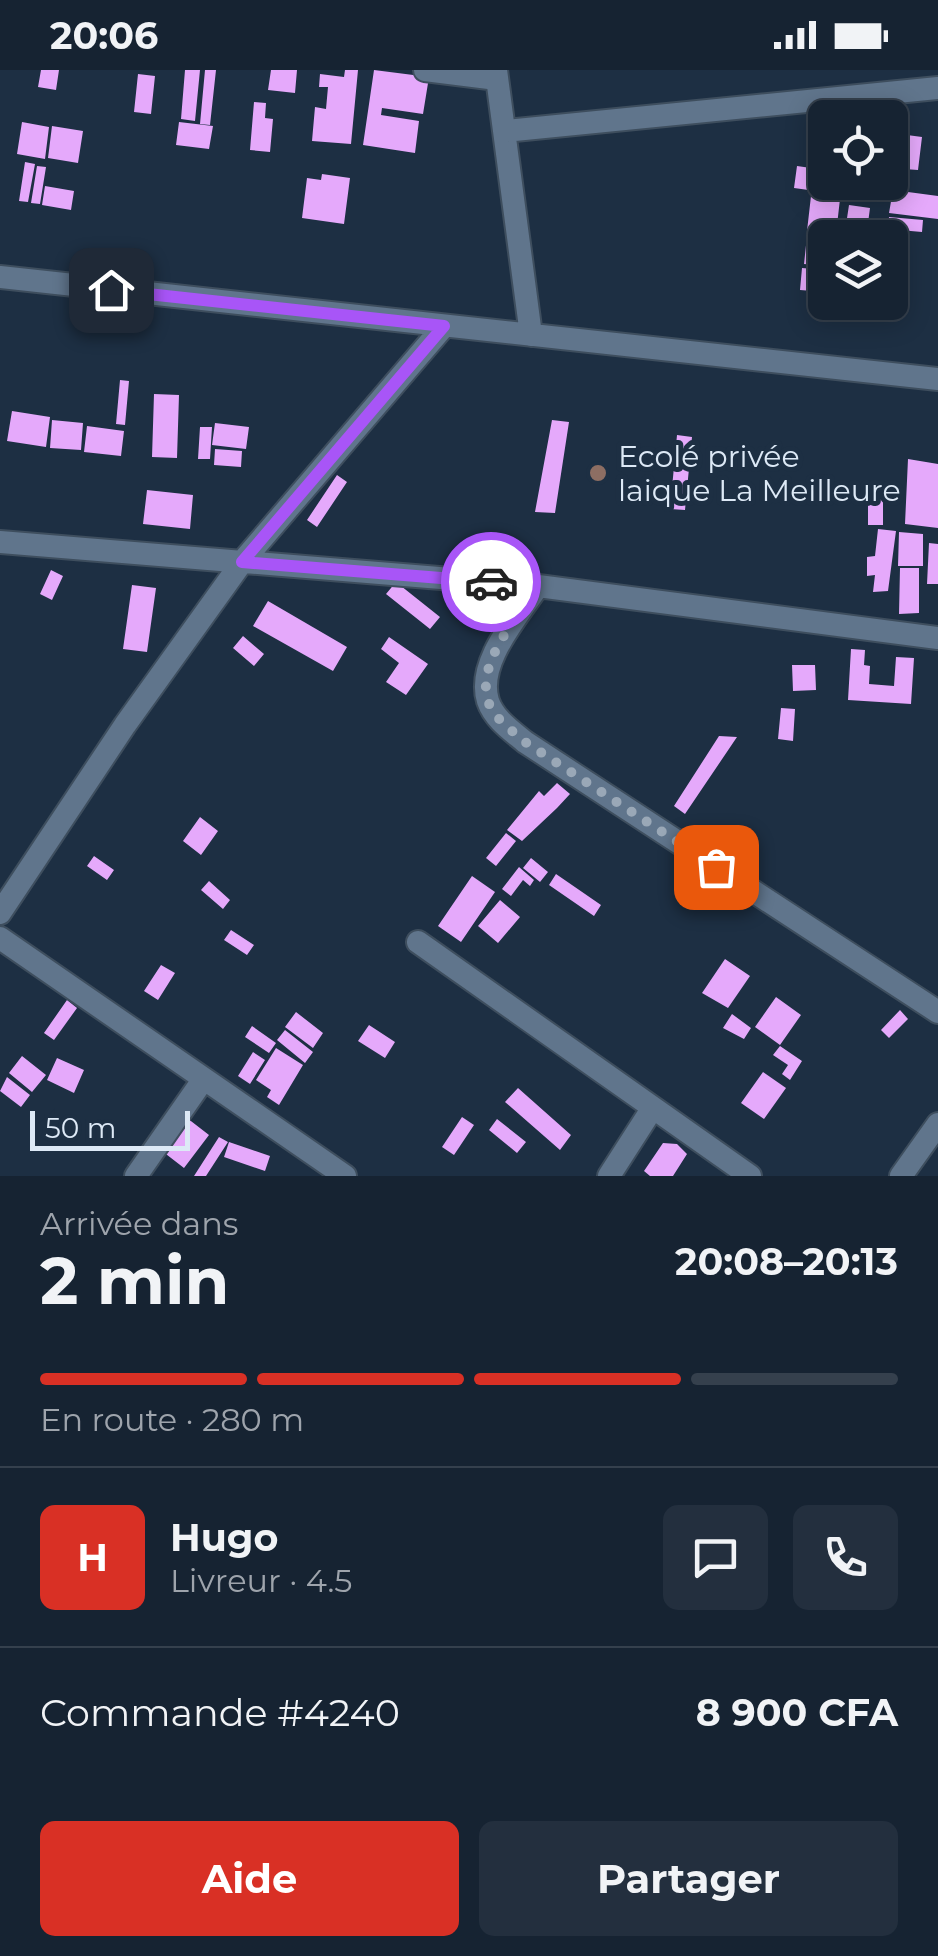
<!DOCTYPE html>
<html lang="fr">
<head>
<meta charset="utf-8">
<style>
	:root { --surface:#162332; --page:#232f3e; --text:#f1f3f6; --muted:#9ea4ac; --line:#35404d; --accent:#d93025 }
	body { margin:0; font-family:Montserrat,sans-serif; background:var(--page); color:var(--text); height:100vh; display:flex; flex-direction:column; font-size:38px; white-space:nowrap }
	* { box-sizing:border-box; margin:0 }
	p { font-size:32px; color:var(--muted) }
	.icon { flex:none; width:55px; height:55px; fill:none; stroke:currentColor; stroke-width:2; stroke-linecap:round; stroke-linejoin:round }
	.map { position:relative; height:1106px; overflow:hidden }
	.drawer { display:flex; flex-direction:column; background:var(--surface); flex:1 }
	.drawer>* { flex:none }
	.fabs { position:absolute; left:808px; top:30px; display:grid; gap:20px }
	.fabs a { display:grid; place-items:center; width:100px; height:100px; border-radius:15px; background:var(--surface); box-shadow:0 5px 25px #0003,0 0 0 2px var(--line); font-size:50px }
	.scale { position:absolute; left:30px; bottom:25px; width:160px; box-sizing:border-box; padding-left:10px; border:5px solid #dde9f6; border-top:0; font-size:28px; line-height:35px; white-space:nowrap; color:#dde9f6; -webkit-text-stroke:8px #1d2f43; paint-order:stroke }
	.pin { position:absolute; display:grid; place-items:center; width:85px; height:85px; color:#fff; margin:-42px; border-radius:20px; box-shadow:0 5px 15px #0006 }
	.courier { position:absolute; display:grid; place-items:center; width:100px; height:100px; margin:-50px; border:8px solid #a855f7; border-radius:50%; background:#fff; color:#222; box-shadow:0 2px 12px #0007 }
	.headline em { font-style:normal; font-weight:700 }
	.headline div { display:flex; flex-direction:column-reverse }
	.headline { display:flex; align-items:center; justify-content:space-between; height:170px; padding:0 40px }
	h1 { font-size:65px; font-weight:700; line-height:75px }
	.bar { display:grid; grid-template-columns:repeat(4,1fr); gap:15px 10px; align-content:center; height:120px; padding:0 40px }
	.bar i { height:12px; border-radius:8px; background:var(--line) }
	.bar .on { background:var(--accent) }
	.bar p { grid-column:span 4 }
	.line { display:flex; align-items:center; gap:25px; padding:0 40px; border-top:2px solid var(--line) }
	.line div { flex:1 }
	.round { display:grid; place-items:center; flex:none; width:105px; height:105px; border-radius:15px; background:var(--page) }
	.button { display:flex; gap:20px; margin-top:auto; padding:20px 40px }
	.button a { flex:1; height:115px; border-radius:15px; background:var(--accent); color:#fff; font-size:40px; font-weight:700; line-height:115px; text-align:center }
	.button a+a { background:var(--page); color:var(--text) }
	.status { display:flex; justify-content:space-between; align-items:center; height:70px; padding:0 50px; background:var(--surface); direction:ltr }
	.status svg { height:28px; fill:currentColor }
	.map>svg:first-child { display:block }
	.building { fill:#e5a9fb }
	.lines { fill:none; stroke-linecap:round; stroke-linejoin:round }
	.minor-casing { stroke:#3e4e5e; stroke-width:26 }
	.minor { stroke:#60758c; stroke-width:22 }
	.done { stroke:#9aa8b7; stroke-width:10; stroke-dasharray:0 18 }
	.route { stroke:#a855f7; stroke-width:12 }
	.education-dot { fill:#8d6e63; stroke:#1d2f43; stroke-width:4 }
	.labels { text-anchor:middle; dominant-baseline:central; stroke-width:10; stroke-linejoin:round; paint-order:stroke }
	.poi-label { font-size:30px; fill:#dde9f6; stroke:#1d2f43; text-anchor:start }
</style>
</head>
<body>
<div class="status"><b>20:06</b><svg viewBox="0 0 49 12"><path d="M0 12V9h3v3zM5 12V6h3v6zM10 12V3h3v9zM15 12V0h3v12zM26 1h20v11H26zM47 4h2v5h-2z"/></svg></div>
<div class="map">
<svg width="938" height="1106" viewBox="0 0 938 1106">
	<rect width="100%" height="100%" fill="#1d2f43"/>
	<path class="building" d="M 41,0 L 59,0 L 56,20 L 38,17 Z
		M 185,0 L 200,0 L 195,51 L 181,49 Z
		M 205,0 L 216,0 L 210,55 L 200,54 Z
		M 271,0 L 297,0 L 295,23 L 268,20 Z
		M 345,0 L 358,0 L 351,74 L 312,71 L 315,37 L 326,39 L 328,17 L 319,17 L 320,4 L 344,7 Z
		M 374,0 L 429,7 L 423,44 L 382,38 L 381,45 L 419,51 L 415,83 L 363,75 Z
		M 138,4 L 155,6 L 151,44 L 134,42 Z
		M 254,32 L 266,33 L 265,48 L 273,49 L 270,82 L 250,80 Z
		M 22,52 L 49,57 L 45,89 L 17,84 Z
		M 179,52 L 213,56 L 209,79 L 176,75 Z
		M 52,56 L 83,61 L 78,93 L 48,88 Z
		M 907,65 L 922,67 L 918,100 L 904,99 Z
		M 25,92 L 35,94 L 28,132 L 19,131 Z
		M 37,96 L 46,97 L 40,134 L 31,133 Z
		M 797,96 L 825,100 L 823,122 L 794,118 Z
		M 322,104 L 350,108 L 344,154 L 302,148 L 307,108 L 321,110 Z
		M 45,116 L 74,121 L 71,140 L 42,135 Z
		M 893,120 L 938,126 L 938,149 L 889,143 Z
		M 811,126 L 840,129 L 836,164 L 807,161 Z
		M 849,135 L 870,138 L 866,168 L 844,168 Z
		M 889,147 L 923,150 L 922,162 L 888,159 Z
		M 807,166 L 825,169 L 825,196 L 804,194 Z
		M 802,198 L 825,200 L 825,222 L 800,220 Z
		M 120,310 L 129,311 L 125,355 L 116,354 Z
		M 154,324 L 179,325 L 177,388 L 152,387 Z
		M 12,341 L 50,347 L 46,377 L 7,371 Z
		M 52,350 L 83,353 L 81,380 L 50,378 Z
		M 552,350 L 569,352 L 555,443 L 535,442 Z
		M 215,353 L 249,357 L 246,379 L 212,375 Z
		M 87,356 L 124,361 L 121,386 L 84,382 Z
		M 200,357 L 212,357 L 210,389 L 198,389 Z
		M 677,365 L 692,367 L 685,440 L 670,439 Z
		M 215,379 L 242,381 L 241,397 L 214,395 Z
		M 908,389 L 938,394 L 938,458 L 905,454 Z
		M 337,405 L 347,412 L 317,457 L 307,450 Z
		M 147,420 L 193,425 L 190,459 L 143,454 Z
		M 883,429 L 883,455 L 868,455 L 868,430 Z
		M 878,459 L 896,461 L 888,521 L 873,522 L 875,505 L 867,506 L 867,487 L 875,486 Z
		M 899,462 L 923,464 L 923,496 L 898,496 Z
		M 929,473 L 938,474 L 938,514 L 927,514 Z
		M 900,498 L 919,498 L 919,543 L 899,544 Z
		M 51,500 L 63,506 L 52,530 L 40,524 Z
		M 396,512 L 440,547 L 430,559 L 386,524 Z
		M 132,515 L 156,518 L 147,582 L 123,579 Z
		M 268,531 L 347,577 L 333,601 L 253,556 Z
		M 243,566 L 264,584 L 254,596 L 233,578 Z
		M 389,567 L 428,594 L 406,625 L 386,612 L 399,593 L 381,579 Z
		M 851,579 L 865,580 L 864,595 L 870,596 L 869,614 L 894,616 L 896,587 L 914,588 L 911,634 L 848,630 Z
		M 792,595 L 815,595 L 816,620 L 793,621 Z
		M 781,638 L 795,639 L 793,671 L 778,669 Z
		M 719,666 L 737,667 L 685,744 L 674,736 Z
		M 557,713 L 570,724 L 557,738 L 522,771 L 507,760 L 539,721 L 544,726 Z
		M 200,747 L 218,761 L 201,785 L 183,771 Z
		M 506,763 L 516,771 L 496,796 L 486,788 Z
		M 94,786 L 114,800 L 107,810 L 87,796 Z
		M 531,788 L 548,802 L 540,812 L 523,798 Z
		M 519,797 L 534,810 L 530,816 L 523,810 L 511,826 L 502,819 Z
		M 556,804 L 601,835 L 594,846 L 549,815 Z
		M 472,806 L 495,822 L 461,872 L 438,856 Z
		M 209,811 L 230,830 L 223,839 L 201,820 Z
		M 500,830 L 520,847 L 498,873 L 478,856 Z
		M 231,860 L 254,875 L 247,885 L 224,870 Z
		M 725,889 L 750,906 L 728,938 L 702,923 Z
		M 161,895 L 175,903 L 158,930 L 144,921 Z
		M 776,927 L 801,945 L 780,975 L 755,957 Z
		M 67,930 L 77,938 L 54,970 L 44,963 Z
		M 900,940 L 908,949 L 889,968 L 881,960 Z
		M 296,942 L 323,963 L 313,978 L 285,957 Z
		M 732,944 L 751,958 L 744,969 L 723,958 Z
		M 369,955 L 395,972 L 385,988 L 358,971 Z
		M 252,956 L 276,973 L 269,983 L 245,967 Z
		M 285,960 L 313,982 L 305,993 L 277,970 Z
		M 780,976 L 802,991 L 790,1010 L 782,1004 L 788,995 L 773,985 Z
		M 276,978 L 303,995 L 279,1035 L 267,1027 L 271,1020 L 256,1010 Z
		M 253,982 L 265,990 L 250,1014 L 238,1006 Z
		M 22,986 L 46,1005 L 32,1022 L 9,1003 Z
		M 57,988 L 84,1000 L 74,1023 L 47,1010 Z
		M 763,1002 L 786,1018 L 764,1049 L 741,1033 Z
		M 7,1007 L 30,1025 L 21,1037 L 0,1021 Z
		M 518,1018 L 571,1065 L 560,1080 L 505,1032 Z
		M 462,1047 L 474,1055 L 454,1085 L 442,1077 Z
		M 187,1048 L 209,1065 L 184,1098 L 162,1081 Z
		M 497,1049 L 526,1072 L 517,1083 L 489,1060 Z
		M 219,1067 L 228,1072 L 206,1106 L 194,1106 Z
		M 229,1072 L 270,1086 L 265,1101 L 224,1087 Z
		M 663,1073 L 677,1074 L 687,1084 L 673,1106 L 650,1106 L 644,1101 Z"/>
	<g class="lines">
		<g class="minor-casing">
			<path id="minor" d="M 425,0 L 497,9
				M 496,0 L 531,265
				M 505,61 L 938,18
				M 0,207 L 938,309
				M 0,472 L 538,516 L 938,568
				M 538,516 C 518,547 476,592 488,631 C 494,649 512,661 525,672 L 938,942
				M 0,843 L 125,655 L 242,492 L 444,256
				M 0,868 L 345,1106
				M 418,872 L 750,1106
				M 136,1106 L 203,1010
				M 609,1106 L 652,1039
				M 901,1106 L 938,1054"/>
		</g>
		<use href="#minor" class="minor"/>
	</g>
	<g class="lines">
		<path class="done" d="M 491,512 L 538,516 C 518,547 476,592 488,631 C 494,649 512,660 525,672 L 716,797"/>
		<path class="route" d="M 111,220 L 444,256 L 242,492 L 491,512"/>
	</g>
	<circle class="education-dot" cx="598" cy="403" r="10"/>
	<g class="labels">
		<g class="poi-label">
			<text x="618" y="386">Ecolé privée<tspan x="618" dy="34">laique La Meilleure</tspan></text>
		</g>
	</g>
</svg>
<div class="fabs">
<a><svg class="icon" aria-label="locate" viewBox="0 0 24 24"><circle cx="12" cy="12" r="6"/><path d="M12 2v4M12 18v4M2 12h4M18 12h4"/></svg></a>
<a><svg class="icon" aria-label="layers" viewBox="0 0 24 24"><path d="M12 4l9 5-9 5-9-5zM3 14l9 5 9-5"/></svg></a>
</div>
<div class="scale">50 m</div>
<div class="pin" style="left:716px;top:797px;background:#ea580c"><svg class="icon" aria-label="bag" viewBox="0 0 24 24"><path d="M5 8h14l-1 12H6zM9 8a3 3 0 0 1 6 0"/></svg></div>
<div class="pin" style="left:111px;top:220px;background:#1f2937"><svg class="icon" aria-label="home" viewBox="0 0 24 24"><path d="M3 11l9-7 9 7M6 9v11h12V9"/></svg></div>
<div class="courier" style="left:491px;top:512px"><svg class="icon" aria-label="car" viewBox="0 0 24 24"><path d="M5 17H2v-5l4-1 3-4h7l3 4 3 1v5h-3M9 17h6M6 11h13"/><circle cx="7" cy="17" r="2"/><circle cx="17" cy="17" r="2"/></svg></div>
</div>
<section class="drawer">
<div class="headline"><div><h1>2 min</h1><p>Arrivée dans</p></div><em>20:08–20:13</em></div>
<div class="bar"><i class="on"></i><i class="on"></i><i class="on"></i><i></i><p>En route · 280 m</p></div>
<div class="line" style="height:180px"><b class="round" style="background:var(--accent);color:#fff">H</b><div><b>Hugo</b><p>Livreur · 4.5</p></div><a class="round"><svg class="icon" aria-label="chat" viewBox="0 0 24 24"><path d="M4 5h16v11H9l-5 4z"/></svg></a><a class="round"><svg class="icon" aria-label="phone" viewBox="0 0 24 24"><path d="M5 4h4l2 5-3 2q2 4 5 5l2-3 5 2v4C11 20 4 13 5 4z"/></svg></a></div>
<div class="line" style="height:130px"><div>Commande #4240</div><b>8 900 CFA</b></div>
<div class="button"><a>Aide</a><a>Partager</a></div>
</section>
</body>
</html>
